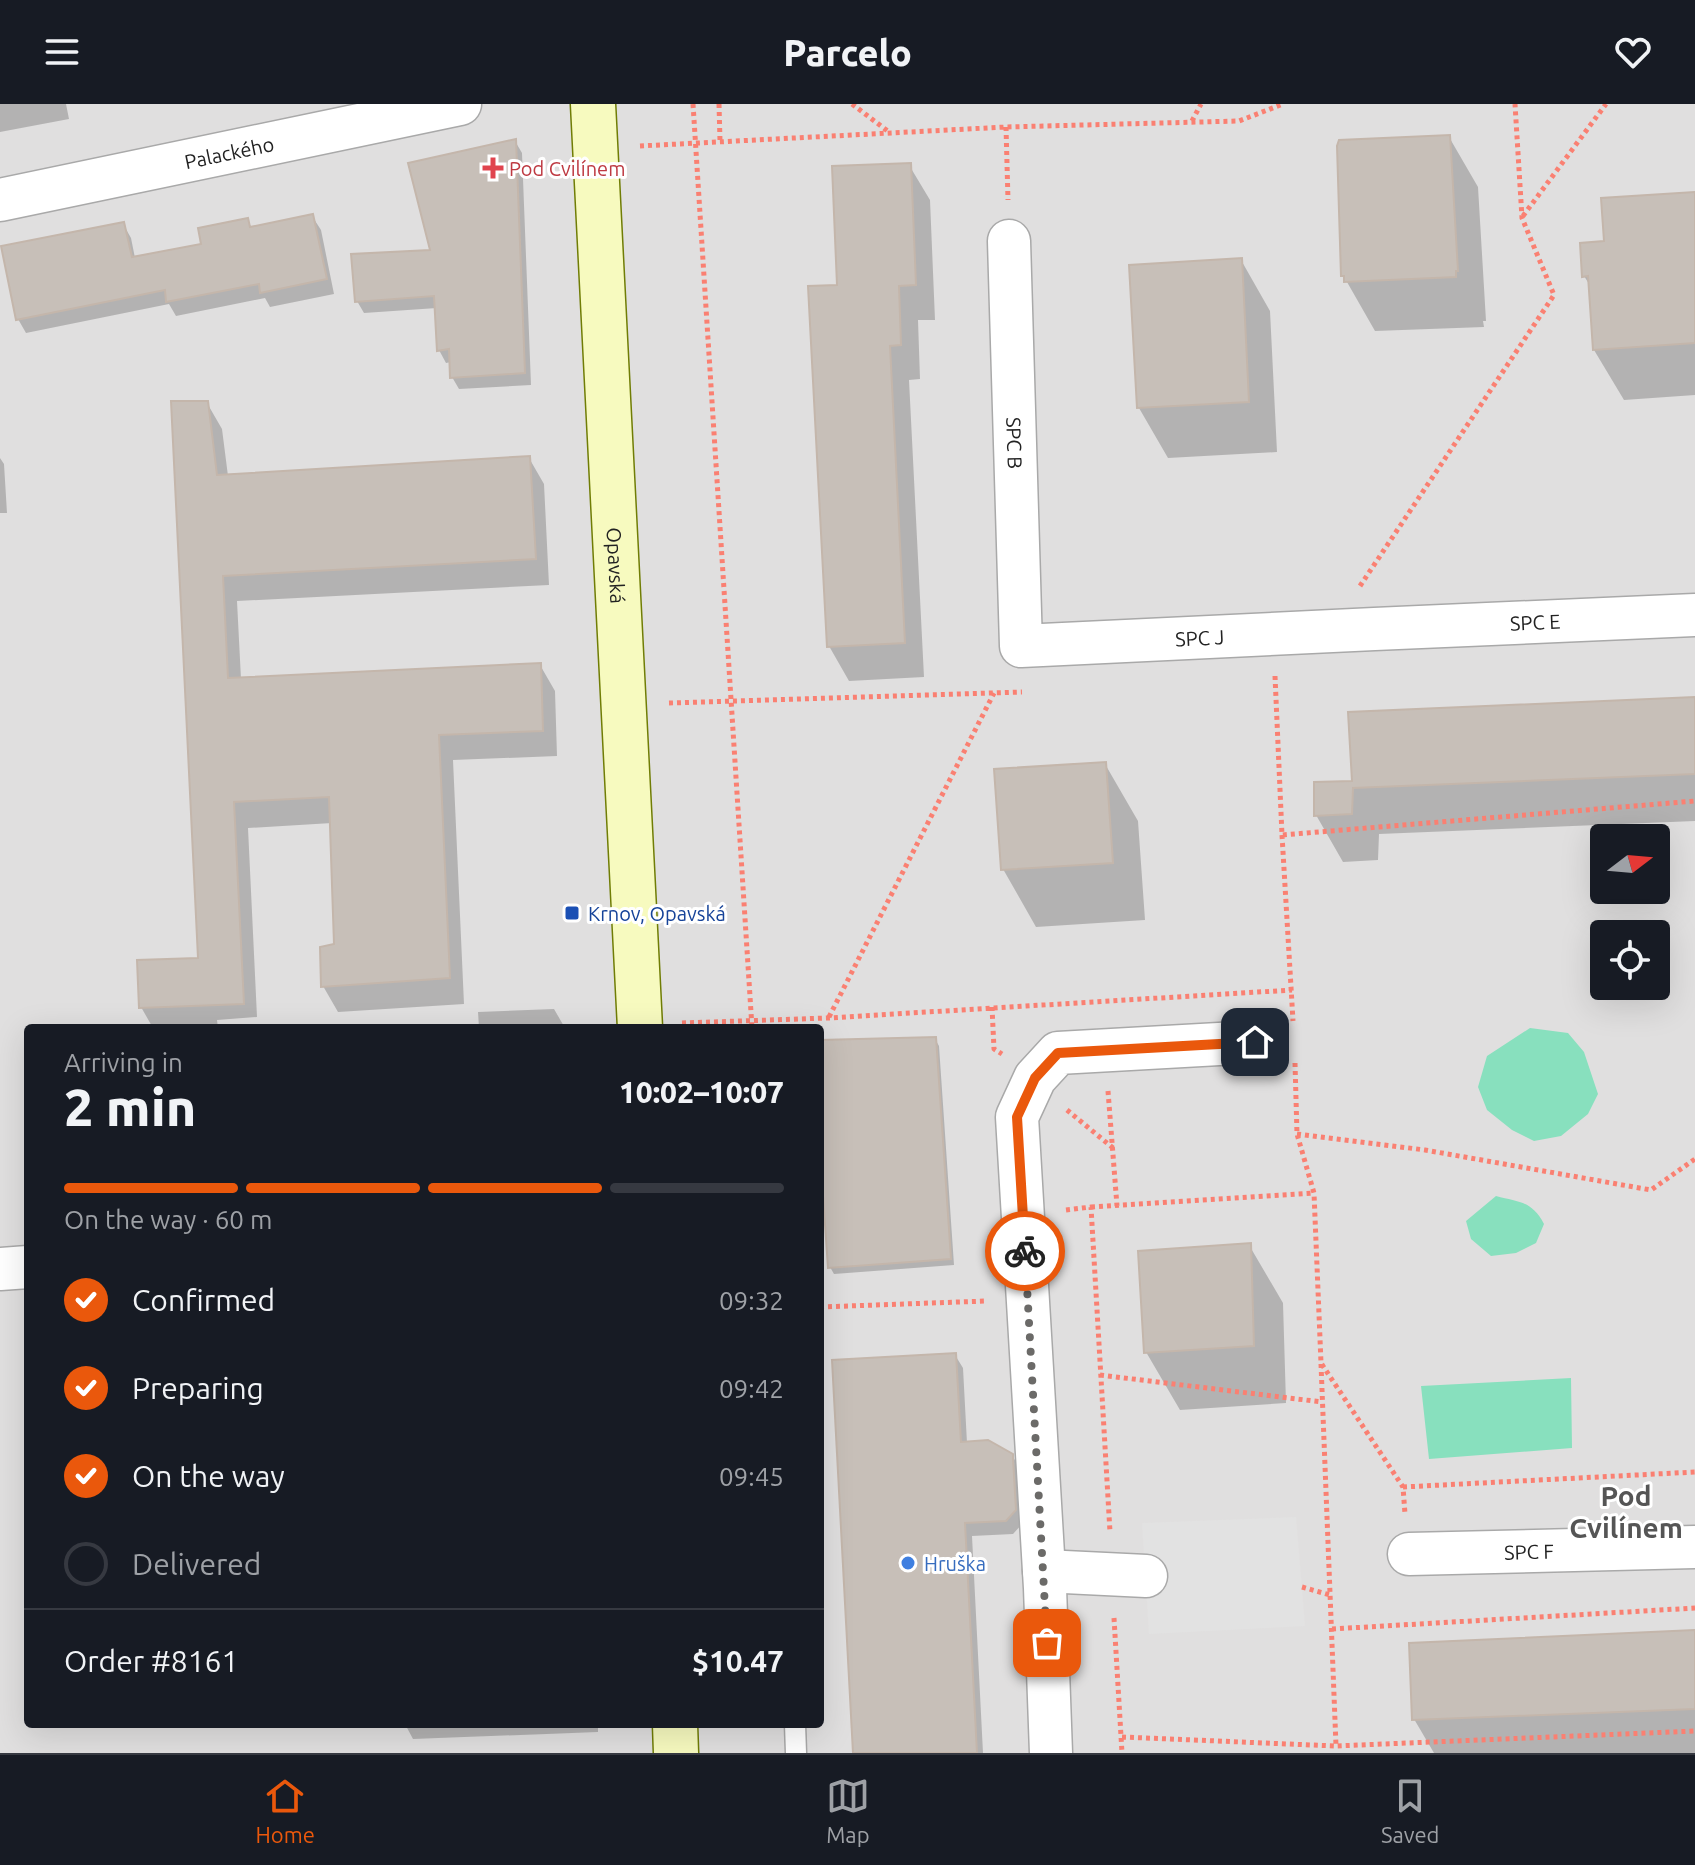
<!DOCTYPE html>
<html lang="en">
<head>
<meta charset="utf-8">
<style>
	:root { --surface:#171b24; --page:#242831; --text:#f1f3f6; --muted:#9ea1a6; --line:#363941; --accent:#ea580c }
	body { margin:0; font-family:Ubuntu,sans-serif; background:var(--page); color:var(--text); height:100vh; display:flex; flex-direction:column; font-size:30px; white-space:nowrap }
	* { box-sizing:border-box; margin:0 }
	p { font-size:26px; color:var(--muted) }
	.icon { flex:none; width:44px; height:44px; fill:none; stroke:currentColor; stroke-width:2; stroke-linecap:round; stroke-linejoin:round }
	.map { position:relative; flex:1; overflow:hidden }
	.details { position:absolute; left:24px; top:920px; width:800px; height:704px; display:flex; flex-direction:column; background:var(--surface); border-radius:8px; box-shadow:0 8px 32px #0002 }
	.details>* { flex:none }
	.needle { width:52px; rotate:74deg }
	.tools { position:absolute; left:1590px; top:720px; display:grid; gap:16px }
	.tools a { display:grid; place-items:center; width:80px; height:80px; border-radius:8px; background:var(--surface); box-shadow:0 8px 32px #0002; font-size:40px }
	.pin { position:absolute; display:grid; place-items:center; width:68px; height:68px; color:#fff; margin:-34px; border-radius:16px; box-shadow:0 4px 12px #0006 }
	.courier { position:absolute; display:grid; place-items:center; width:80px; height:80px; margin:-40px; border:6px solid #ea580c; border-radius:50%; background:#fff; color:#222; box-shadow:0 2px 10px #0007 }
	.headline em { font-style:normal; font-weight:800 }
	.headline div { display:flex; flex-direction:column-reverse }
	.headline { display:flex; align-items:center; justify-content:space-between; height:136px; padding:0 40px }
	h1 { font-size:52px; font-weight:800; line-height:60px }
	.bar { display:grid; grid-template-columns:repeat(4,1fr); gap:12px 8px; align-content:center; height:96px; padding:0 40px }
	.bar i { height:10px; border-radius:6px; background:var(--line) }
	.bar .active { background:var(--accent) }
	.bar p { grid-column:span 4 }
	.line { display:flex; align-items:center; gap:20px; padding:0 40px; border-top:2px solid var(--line) }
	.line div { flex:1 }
	ol { padding:0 40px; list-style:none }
	li { display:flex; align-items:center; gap:24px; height:88px }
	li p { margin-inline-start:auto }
	li .icon { padding:8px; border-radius:50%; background:var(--accent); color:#fff; stroke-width:4 }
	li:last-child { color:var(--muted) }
	li i { width:44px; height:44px; border:4px solid var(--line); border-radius:50% }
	header { display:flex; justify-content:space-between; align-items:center; height:104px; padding:0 40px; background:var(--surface); font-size:36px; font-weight:800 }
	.tabs { display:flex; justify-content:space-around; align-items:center; height:112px; border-top:2px solid var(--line); background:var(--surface); font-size:22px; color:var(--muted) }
	.tabs a { display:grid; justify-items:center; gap:4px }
	.tabs .active { color:var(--accent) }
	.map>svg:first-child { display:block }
	.residential { fill:#e0dfdf; fill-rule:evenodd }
	.pitch { fill:#88e0be }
	.parking { fill:#e2e2e2 }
	.shadow { fill:#0003 }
	.building { fill:#c7bfb8; stroke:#c4b6ab; stroke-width:2 }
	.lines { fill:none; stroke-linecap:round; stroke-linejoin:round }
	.service-casing { stroke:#a9a9a9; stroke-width:23 }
	.minor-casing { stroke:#a9a9a9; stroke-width:45 }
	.secondary-casing { stroke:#707d05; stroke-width:47 }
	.path { stroke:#fa8072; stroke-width:5; stroke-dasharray:4 4; stroke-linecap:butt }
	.service { stroke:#fff; stroke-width:20 }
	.minor { stroke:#fff; stroke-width:42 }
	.secondary { stroke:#f7fabf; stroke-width:44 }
	.done { stroke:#6b6a68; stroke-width:8; stroke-dasharray:0 14.4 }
	.route { stroke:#ea580c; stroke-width:10 }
	.health-dot { fill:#e0444e; stroke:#fff; stroke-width:3 }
	.transit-dot { fill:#1a4fb4; stroke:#fff; stroke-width:3 }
	.shop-dot { fill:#3f7fe0; stroke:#fff; stroke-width:3 }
	.labels { text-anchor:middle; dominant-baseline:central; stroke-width:6; stroke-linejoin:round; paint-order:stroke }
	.street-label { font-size:20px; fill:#222; stroke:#fff }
	.health-label { font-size:20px; fill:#be3a42; stroke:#fff; text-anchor:start }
	.transit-label { font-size:20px; fill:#164399; stroke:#fff; text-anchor:start }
	.shop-label { font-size:20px; fill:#366cbe; stroke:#fff; text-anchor:start }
	.district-label { font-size:28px; font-weight:bold; fill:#555; stroke:#fff }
</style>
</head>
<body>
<header><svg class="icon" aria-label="menu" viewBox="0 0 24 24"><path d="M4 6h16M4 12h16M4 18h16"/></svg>Parcelo<svg class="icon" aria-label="heart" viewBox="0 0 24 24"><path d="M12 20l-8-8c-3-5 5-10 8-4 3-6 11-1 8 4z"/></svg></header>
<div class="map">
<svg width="1695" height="1649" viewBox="0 0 1695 1649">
	<rect width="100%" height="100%" fill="#f2efe9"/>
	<path class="residential" d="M 0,0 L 1695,0 L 1695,1649 L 0,1649 ZM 1604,734 L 1656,734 L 1656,786 L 1604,786 ZM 1604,830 L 1656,830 L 1656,882 L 1604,882 ZM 28,924 L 820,924 L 820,1620 L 28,1620 Z"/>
	<path class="pitch" d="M 1530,924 L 1568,929 L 1584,948 L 1598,990 L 1588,1010 L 1561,1032 L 1534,1037 L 1512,1026 L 1487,1006 L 1478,983 L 1487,952 Z
		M 1496,1092 C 1519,1098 1532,1097 1544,1120 L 1536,1139 L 1516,1149 L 1491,1152 L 1471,1135 L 1466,1117 Z
		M 1571,1274 L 1572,1344 L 1429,1355 L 1421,1282 Z"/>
	<path class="parking" d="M 1296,1413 L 1305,1522 L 1149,1530 L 1142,1419 Z"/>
	<path class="shadow" d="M 0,0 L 66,0 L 69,15 L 0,28 Z
		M 1449,33 L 1478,83 L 1486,217 L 1483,217 L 1484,223 L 1375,227 L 1343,171 Z
		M 515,37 L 522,49 L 531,281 L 459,285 L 452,273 L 451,258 L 446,259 L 439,246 L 437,204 L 364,209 L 357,197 L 433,148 Z
		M 909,61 L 930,96 L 935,216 L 918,216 L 920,275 L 909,276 L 924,573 L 849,577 L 829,542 L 839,183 Z
		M 1695,90 L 1695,291 L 1624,296 L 1594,246 L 1591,183 L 1584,172 L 1606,139 Z
		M 312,112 L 321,126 L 334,190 L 270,203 L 265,194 L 176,212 L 169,200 L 26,229 L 18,215 L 123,120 L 131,134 L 135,154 L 204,142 L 247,116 L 252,125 Z
		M 1241,156 L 1270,207 L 1277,348 L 1168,354 L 1139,304 Z
		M 207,299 L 222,325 L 228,372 L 529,354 L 544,380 L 549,481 L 237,497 L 241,575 L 540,561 L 555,587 L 557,652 L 453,656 L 464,900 L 338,908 L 323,882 L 336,842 L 332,719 L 248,724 L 257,913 L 217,916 L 218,924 L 153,924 L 141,903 L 200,856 Z
		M 0,354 L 4,360 L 7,409 L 0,409 Z
		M 1695,595 L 1695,717 L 1379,730 L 1378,756 L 1343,758 L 1316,711 L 1355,679 Z
		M 1105,660 L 1138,717 L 1145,816 L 1036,823 L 1003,765 Z
		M 554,905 L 565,924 L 479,924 L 478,908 Z
		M 935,935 L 939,942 L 954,1161 L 834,1170 L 830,1163 L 820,1019 L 820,938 Z
		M 1249,1141 L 1283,1199 L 1286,1299 L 1180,1306 L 1146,1248 Z
		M 955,1251 L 963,1264 L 967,1339 L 1012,1351 L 1020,1365 L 1022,1420 L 1013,1430 L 972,1432 L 983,1649 L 853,1649 Z
		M 1695,1527 L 1695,1649 L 1434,1649 L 1414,1615 Z
		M 405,1620 L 598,1620 L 598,1628 L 413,1635 Z"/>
	<path class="building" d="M 1450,31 L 1458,167 L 1456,167 L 1456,173 L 1344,178 L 1344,172 L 1341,172 L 1337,42 L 1339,36 Z
		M 516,35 L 525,269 L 450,274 L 449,245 L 437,247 L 434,192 L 355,198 L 351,150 L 430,146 L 408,59 Z
		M 911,59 L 916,181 L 899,182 L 901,241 L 890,242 L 905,539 L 827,543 L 808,182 L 837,181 L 832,62 Z
		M 1695,88 L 1695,239 L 1593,246 L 1588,172 L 1582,173 L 1580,139 L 1604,137 L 1601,94 Z
		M 313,110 L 327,175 L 260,189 L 259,180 L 166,198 L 165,186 L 16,216 L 1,142 L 124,118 L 132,153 L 201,140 L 198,124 L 248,114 L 250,123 Z
		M 1242,154 L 1249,298 L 1137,304 L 1129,161 Z
		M 171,297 L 208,297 L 217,371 L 530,352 L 536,455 L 223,472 L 228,574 L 541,559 L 543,627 L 439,631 L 450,874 L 321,883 L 320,843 L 334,840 L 329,693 L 234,698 L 244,900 L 139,904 L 137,856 L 198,854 Z
		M 1695,593 L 1695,670 L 1353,684 L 1352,710 L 1314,712 L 1314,678 L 1352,677 L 1348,608 Z
		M 1106,658 L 1113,759 L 1001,766 L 994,665 Z
		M 936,933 L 951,1155 L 828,1164 L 820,1048 L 820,936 Z
		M 1251,1139 L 1254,1242 L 1144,1249 L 1138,1147 Z
		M 956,1249 L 961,1338 L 988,1336 L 1013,1350 L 1013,1355 L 1016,1406 L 1006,1417 L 965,1419 L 977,1649 L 853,1649 L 832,1256 Z
		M 1695,1526 L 1695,1605 L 1412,1616 L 1409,1539 Z"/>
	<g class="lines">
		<g class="service-casing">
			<path id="service" d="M 795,1620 L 796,1649"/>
		</g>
		<g class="minor-casing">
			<g id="minor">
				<path id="s1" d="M 0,96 L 460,0"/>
				<path id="s2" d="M 1009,137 L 1021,542 C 1246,531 1470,520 1695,511"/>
				<path d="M 0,1165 L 28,1163"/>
				<path id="s3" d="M 1409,1450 L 1695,1443"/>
				<path d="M 1044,1467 L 1146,1472"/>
				<path d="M 1051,1649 L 1045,1484 L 1017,1013 L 1035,974 L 1058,949 L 1255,938"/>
			</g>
		</g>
		<g class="secondary-casing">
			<g id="secondary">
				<path id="s4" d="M 593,0 L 640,924"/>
				<path d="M 675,1620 L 676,1649"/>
			</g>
		</g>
		<path class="path" d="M 693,0 L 752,924
			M 719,0 L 720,37
			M 852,0 L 889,28
			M 1192,17 L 1201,0
			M 1006,23 L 1008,96
			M 640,42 L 1006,23 L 1239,17 L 1283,0
			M 1523,112 L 1606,0
			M 1360,482 L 1554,191 L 1522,114 L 1515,0
			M 1275,572 L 1282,731 L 1695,697
			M 669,599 L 1022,588
			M 1282,731 L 1293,917
			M 992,903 L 994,945 L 1002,950
			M 829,913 L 994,589
			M 682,919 L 828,914 L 1292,886
			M 1295,959 L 1297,1030 L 1314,1089 L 1321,1259 L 1403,1383 L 1405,1410
			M 1108,987 L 1117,1102
			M 1067,1006 L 1113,1044
			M 1297,1030 L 1425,1046 L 1651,1086 L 1695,1055
			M 1091,1103 L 1314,1089
			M 1066,1106 L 1091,1103 L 1110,1428
			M 820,1203 L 987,1197
			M 1321,1260 L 1336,1642 L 1695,1627
			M 1100,1271 L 1322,1298
			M 1403,1383 L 1695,1368
			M 1302,1483 L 1330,1491
			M 1114,1514 L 1122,1649
			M 1332,1525 L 1695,1504
			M 1122,1633 L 1336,1642"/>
		<use href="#service" class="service"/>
		<use href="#minor" class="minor"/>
		<use href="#secondary" class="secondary"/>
	</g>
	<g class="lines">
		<path class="done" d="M 1025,1147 L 1047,1539"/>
		<path class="route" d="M 1025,1147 L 1017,1013 L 1035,974 L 1058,949 L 1255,938"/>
	</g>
	<path class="health-dot" d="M489 52h8v8h8v8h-8v8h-8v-8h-8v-8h8z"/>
	<rect class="transit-dot" x="564" y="801" width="16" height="16" rx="4"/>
	<circle class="shop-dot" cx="908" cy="1459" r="8"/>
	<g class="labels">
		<g class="street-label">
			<text stroke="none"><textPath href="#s1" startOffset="234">Palackého</textPath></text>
			<text stroke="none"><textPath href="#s2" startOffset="202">SPC B</textPath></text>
			<text stroke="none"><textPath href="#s4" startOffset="462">Opavská</textPath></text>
			<text stroke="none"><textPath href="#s2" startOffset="920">SPC E</textPath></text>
			<text stroke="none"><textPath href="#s2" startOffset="584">SPC J</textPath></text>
			<text stroke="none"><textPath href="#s3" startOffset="120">SPC F</textPath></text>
		</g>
		<g class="health-label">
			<text x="509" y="64">Pod Cvilínem</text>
		</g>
		<g class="transit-label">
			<text x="588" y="809">Krnov, Opavská</text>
		</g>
		<g class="shop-label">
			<text x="924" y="1459">Hruška</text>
		</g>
		<g class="district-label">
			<text x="1626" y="1391">Pod<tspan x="1626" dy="32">Cvilínem</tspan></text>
		</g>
	</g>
</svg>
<div class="tools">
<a><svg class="needle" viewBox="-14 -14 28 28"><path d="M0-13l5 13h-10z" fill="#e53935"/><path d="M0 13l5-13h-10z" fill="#9ea1a6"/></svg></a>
<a><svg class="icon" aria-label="locate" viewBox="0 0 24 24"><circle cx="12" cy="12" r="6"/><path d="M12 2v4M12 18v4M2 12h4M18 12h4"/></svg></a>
</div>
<div class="pin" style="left:1047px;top:1539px;background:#ea580c"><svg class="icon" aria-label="bag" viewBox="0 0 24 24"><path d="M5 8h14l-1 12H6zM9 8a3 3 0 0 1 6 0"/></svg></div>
<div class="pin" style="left:1255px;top:938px;background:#1f2937"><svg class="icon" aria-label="home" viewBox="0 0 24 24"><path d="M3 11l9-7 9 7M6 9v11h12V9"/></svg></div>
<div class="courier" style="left:1025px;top:1147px"><svg class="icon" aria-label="bike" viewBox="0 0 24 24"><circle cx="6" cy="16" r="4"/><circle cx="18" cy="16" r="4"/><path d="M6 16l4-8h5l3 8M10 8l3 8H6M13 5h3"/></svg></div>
<section class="details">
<div class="headline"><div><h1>2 min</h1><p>Arriving in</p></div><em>10:02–10:07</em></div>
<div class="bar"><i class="active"></i><i class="active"></i><i class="active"></i><i></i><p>On the way · 60 m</p></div>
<ol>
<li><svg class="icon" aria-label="check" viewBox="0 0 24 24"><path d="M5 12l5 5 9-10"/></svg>Confirmed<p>09:32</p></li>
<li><svg class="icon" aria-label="check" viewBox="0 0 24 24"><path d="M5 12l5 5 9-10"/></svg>Preparing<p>09:42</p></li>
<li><svg class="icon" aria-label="check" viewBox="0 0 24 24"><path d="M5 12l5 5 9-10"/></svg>On the way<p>09:45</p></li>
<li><i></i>Delivered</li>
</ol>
<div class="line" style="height:104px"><div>Order #8161</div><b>$10.47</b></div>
</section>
</div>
<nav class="tabs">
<a class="active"><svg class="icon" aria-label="home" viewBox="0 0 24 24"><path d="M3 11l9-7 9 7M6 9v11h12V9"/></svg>Home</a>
<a><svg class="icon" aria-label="map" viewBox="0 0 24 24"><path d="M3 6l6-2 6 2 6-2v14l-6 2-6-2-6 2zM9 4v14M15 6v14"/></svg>Map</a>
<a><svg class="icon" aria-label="saved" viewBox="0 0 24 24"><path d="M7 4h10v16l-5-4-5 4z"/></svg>Saved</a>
</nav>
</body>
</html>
